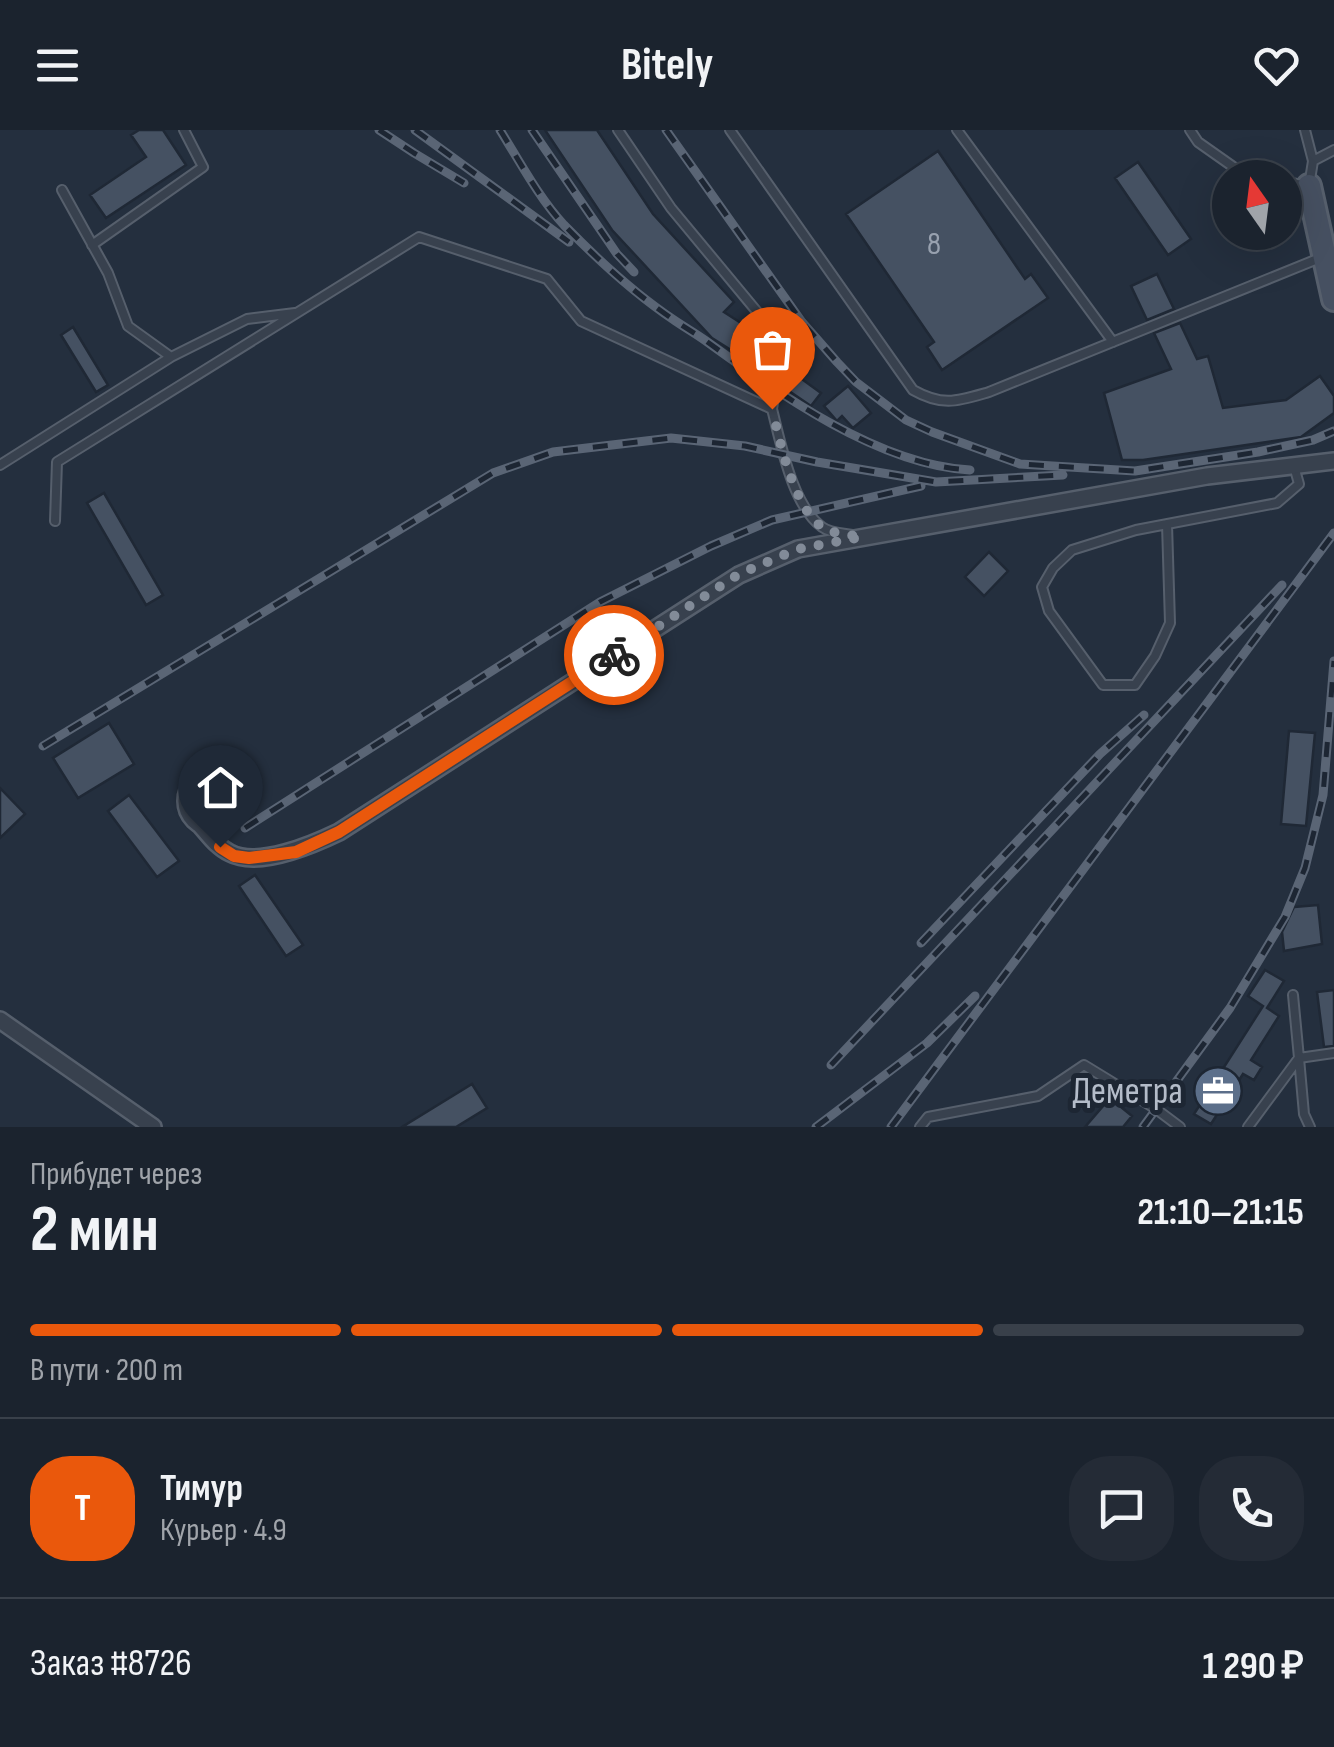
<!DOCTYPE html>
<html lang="ru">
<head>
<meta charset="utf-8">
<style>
	:root { --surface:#1b232e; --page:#242b36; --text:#f1f3f6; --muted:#a0a4aa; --line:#39404a; --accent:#ea580c }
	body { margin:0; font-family:"Sofia Sans Condensed",sans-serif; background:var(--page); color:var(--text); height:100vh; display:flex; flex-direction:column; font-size:38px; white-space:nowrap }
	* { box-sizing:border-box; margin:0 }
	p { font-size:32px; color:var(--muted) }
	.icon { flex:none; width:55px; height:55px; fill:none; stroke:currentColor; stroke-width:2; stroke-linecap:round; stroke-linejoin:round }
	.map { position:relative; height:997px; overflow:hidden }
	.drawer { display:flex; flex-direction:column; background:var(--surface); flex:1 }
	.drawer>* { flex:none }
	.needle { width:65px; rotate:346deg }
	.buttons { position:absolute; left:1212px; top:30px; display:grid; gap:20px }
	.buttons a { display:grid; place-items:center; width:90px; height:90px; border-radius:50%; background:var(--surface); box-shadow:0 10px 40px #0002,0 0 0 2px var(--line); font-size:50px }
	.pin { position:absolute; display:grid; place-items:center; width:85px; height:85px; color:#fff; margin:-102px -42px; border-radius:50% 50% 50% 0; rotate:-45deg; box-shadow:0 0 10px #0007 }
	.pin .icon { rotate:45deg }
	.courier { position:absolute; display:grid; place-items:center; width:100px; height:100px; margin:-50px; border:8px solid #ea580c; border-radius:50%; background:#fff; color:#222; box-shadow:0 2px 12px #0007 }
	.summary em { font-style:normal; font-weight:700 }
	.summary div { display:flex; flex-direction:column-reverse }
	.summary { display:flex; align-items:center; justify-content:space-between; height:170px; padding:0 30px }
	h1 { font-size:65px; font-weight:700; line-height:75px }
	.bar { display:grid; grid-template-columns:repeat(4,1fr); gap:15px 10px; align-content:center; height:120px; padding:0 30px }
	.bar i { height:12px; border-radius:8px; background:var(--line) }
	.bar .selected { background:var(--accent) }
	.bar p { grid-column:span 4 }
	.line { display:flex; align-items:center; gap:25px; padding:0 30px; border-top:2px solid var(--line) }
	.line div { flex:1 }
	.round { display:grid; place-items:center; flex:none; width:105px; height:105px; border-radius:40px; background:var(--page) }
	header { display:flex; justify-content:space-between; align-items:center; height:130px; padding:0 30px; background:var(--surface); font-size:45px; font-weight:700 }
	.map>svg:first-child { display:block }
	.building { fill:#455162; stroke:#1f2835; stroke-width:2.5 }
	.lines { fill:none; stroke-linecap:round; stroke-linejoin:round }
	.lane-casing { stroke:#565f6c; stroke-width:12 }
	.street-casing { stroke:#565f6c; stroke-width:20 }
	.secondary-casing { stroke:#565f6c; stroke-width:28 }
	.lane { stroke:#38414e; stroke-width:8 }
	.street { stroke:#38414e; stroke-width:15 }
	.secondary { stroke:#465061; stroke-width:22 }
	.rail-casing { stroke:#5a6575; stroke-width:9 }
	.rail { stroke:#1d2633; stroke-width:5; stroke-dasharray:15; stroke-linecap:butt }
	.done { stroke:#828b98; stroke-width:10; stroke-dasharray:0 18 }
	.route { stroke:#ea580c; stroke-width:12 }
	.labels { text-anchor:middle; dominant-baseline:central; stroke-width:10; stroke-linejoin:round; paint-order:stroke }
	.number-label { font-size:32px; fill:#98a1af }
	.poi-label { font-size:38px; fill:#b4bcc9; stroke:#1d2633; text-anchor:end }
</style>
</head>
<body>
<header><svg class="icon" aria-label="menu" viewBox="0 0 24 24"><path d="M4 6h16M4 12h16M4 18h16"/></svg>Bitely<svg class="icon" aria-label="heart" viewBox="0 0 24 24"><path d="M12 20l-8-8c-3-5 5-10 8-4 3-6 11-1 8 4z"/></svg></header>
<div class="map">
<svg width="1334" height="997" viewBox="0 0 1334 997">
	<rect width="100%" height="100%" fill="#242f3e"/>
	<path class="building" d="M 139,0 L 163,0 L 186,35 L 106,88 L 90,65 L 146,27 L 131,5 Z
		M 545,0 L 597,0 L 653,84 L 734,172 L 724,182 L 775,215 L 780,222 L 767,243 L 712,208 L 612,100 Z
		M 938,21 L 1025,149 L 1031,144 L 1048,168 L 942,240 L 927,217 L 934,212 L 846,84 Z
		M 1138,32 L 1191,109 L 1168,125 L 1115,48 Z
		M 1157,144 L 1174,179 L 1147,190 L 1131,156 Z
		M 1180,193 L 1197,229 L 1208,226 L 1223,278 L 1286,270 L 1320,246 L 1334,266 L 1334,283 L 1301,307 L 1143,330 L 1122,330 L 1104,263 L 1171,239 L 1154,203 Z
		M 73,197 L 108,255 L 96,262 L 61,205 Z
		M 799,247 L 821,263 L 811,276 L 789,261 Z
		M 848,256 L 871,283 L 853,298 L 842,286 L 837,291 L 824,276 Z
		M 104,363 L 163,465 L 146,475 L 87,373 Z
		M 989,422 L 1008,441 L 984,466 L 965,447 Z
		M 109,593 L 134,634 L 78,668 L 53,628 Z
		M 1289,601 L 1315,603 L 1306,696 L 1281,694 Z
		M 0,658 L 25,684 L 0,708 Z
		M 129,665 L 179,731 L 157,747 L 108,681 Z
		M 255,745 L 303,815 L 286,826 L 239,756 Z
		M 1318,775 L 1322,814 L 1284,821 L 1282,802 L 1294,777 Z
		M 1265,840 L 1284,851 L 1267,878 L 1279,886 L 1251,930 L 1262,937 L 1254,950 L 1243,944 L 1211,994 L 1194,984 L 1263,876 L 1248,866 Z
		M 1334,860 L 1334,916 L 1324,917 L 1317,862 Z
		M 472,954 L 487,978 L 456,997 L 402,997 Z
		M 1110,968 L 1132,986 L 1123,997 L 1085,997 Z"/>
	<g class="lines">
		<g class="lane-casing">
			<path id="lane" d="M 618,0 L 671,78 L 793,225 L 775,261 L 772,279
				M 730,0 L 913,260 C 943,277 958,271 989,262 L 1320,128
				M 957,0 L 1113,212
				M 1190,0 L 1198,12 L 1242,43 L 1265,48
				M 1305,0 L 1313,31
				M 1285,52 L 1309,56 L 1313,31 L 1334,20
				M 62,60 L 108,143 L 128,196 L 171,227
				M 92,115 L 203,37 L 184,0
				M 0,335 L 171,227 L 247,189 L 295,183
				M 55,391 L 57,332 L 419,107 L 547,149 L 581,191 L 772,279 C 781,314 792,375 822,397 C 830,403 842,403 852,405
				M 1167,394 L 1170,493 L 1155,526 L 1135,555 L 1103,555 L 1049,481 L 1042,457 L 1053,438 L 1072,420 L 1136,400 L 1277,373 L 1299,354 L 1294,336
				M 1293,865 L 1299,928 L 1334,923
				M 1299,928 L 1304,984 L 1310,997
				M 920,997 L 928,987 L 1038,966 L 1084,935 L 1156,979 L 1180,997
				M 1248,997 L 1299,928"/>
		</g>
		<g class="street-casing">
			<path id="street" d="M186 671a27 27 0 1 1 54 0a27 27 0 1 1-54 0Z
				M 200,695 C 209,705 217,717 230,723 C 258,738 312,715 339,702 L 739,445 L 798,419 L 1207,346 L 1334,331
				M 0,890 L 153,997"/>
		</g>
		<g class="secondary-casing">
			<path id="secondary" d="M 1309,56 L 1334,169"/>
		</g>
		<use href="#lane" class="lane"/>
		<use href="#street" class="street"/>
		<use href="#secondary" class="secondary"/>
		<g class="rail-casing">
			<path id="rail" d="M 379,0 L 414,23 L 464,53
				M 415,0 L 569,112
				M 500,0 C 520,32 539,68 564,95 C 597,129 635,164 674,190 C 684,197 695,203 706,211 C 778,263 878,335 970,340
				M 532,0 L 617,124 L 634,142
				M 666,0 L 802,192 L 837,232 L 856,252 L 906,290 L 932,302 L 1020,334 L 1135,341 L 1258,322 L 1313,310 L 1334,301
				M 43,616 L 493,343 L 553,322 L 671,308 L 745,316 L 817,332 L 936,352 L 1063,345
				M 245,698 L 600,472 L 711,416 L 772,390 L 921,356
				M 921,813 L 1100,624 L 1144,585
				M 831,935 L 1282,455
				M 816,997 L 927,913 L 975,866
				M 891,997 L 1334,403
				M 1143,997 L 1230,878 L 1285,787 L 1305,738 L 1323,665 L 1334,531"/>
		</g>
		<use href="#rail" class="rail"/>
	</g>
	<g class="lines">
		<path class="done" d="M 614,525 L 739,444 L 798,419 L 862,407 C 850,405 833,404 822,397 C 794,378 780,312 772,279"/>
		<path class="route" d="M 220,717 L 234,726 L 249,728 L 273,725 L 296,722 L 339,702 L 614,525"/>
	</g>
	<defs>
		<g id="office-disc" transform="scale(2.5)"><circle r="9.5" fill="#5c6f8a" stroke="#1d2633"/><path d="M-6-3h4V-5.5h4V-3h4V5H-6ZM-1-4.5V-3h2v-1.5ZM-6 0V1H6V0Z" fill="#fff"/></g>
	</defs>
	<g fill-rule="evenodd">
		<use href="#office-disc" x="1218" y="961"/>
	</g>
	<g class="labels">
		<g class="number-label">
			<text x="934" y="114">8</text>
		</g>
		<g class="poi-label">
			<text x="1183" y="961">Деметра</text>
		</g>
	</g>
</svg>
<div class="buttons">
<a><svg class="needle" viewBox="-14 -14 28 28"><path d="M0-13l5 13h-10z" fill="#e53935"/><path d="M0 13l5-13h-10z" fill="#a0a4aa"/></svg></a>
</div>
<div class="pin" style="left:772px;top:279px;background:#ea580c"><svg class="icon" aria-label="bag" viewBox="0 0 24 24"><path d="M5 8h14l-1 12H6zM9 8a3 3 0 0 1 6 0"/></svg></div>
<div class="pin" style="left:220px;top:717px;background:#1f2937"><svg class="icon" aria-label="home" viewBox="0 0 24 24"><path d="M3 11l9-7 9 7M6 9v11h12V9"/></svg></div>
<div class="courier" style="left:614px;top:525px"><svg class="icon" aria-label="bike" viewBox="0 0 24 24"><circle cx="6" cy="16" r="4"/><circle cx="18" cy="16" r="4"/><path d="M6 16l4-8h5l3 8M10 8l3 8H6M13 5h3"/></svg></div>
</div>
<section class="drawer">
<div class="summary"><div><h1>2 мин</h1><p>Прибудет через</p></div><em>21:10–21:15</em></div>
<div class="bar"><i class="selected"></i><i class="selected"></i><i class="selected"></i><i></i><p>В пути · 200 m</p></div>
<div class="line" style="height:180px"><b class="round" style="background:var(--accent);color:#fff">Т</b><div><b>Тимур</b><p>Курьер · 4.9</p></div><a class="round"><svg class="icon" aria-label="chat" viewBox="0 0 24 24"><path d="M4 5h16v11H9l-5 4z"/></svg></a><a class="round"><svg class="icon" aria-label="phone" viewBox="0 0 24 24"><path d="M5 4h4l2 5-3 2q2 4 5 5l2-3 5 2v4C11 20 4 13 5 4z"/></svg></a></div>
<div class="line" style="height:130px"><div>Заказ #8726</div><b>1 290 ₽</b></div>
</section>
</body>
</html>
